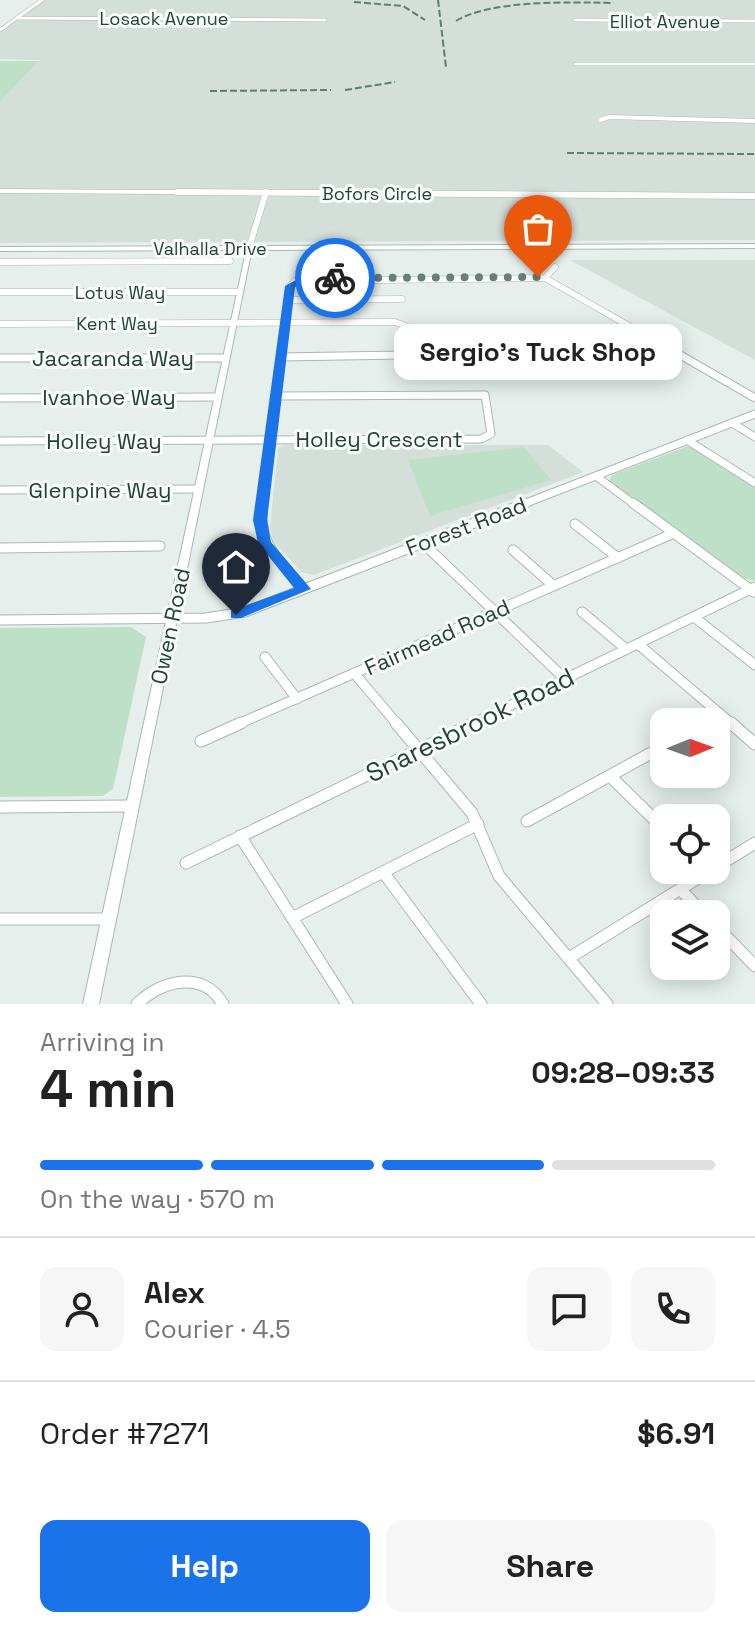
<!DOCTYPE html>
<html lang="en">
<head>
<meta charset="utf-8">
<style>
	:root { --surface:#fff; --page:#f6f6f6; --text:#222; --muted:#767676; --line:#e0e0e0; --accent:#1a73e8 }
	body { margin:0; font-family:"Space Grotesk",sans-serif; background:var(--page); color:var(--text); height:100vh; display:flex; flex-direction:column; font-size:30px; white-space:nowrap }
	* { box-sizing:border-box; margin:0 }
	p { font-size:26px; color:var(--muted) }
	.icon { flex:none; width:44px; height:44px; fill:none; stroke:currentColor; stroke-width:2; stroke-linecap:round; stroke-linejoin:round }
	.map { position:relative; height:1004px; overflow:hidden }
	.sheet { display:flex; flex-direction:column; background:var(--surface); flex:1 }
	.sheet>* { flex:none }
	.needle { width:52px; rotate:89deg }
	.fabs { position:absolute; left:650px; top:708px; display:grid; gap:16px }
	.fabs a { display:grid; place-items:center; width:80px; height:80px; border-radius:16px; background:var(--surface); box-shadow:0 4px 20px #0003; font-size:40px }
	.pin { position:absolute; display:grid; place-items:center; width:68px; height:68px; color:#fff; margin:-82px -34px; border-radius:50% 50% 50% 0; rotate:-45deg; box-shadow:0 0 8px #0007 }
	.pin .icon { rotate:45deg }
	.courier { position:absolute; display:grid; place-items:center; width:80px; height:80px; margin:-40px; border:6px solid #1a73e8; border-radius:50%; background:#fff; color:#222; box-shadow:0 2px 10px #0007 }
	.bubble { position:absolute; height:56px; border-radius:16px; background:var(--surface); box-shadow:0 4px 20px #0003; font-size:26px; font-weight:700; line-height:56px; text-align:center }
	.overview em { font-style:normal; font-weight:700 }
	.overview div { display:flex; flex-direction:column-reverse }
	.overview { display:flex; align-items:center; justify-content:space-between; height:136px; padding:0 40px }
	h1 { font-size:52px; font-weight:700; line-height:60px }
	.bar { display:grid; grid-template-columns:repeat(4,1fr); gap:12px 8px; align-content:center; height:96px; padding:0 40px }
	.bar i { height:10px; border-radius:6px; background:var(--line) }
	.bar .on { background:var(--accent) }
	.bar p { grid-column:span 4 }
	.line { display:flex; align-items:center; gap:20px; padding:0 40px; border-top:2px solid var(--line) }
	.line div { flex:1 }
	.round { display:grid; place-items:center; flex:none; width:84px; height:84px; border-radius:16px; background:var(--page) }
	.primary-button { display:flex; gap:16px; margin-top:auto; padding:16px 40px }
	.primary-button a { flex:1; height:92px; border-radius:16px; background:var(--accent); color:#fff; font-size:32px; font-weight:700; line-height:92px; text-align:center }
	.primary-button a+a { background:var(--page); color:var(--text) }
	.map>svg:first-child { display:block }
	.built { fill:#d4dfda }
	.green { fill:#bfe0c8 }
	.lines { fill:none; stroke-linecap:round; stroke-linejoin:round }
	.minor-far5-casing { stroke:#a8b8b2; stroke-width:4 }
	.minor-far4-casing { stroke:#a8b8b2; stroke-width:5 }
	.minor-far3-casing { stroke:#a8b8b2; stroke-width:7 }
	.minor-far2-casing { stroke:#a8b8b2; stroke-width:9 }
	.minor-far1-casing { stroke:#a8b8b2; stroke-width:11 }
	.minor-casing { stroke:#a8b8b2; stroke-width:13 }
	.tertiary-casing { stroke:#a8b8b2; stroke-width:2 }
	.secondary-casing { stroke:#a4bbb3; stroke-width:2 }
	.minor-far5 { stroke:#fff; stroke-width:3 }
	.minor-far4 { stroke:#fff; stroke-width:4 }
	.minor-far3 { stroke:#fff; stroke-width:6 }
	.minor-far2 { stroke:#fff; stroke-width:7 }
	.minor-far1 { stroke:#fff; stroke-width:9 }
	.minor { stroke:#fff; stroke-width:11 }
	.tertiary { fill:#fff; fill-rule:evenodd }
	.secondary { fill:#fff; fill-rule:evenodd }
	.rail { stroke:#5f7d75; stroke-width:2; stroke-dasharray:7 3; stroke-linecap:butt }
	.route { fill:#1a73e8 }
	.done { stroke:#687f78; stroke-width:8; stroke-dasharray:0 14.4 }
	.labels { text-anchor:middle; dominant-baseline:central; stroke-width:6; stroke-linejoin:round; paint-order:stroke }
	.far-street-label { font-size:18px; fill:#24423a; stroke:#f7fbf9 }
	.street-label { font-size:22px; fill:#24423a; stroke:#f7fbf9 }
	.near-street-label { font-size:26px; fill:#24423a; stroke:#f7fbf9 }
</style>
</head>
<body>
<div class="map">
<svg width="755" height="1004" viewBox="0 0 755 1004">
	<rect width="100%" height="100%" fill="#e6efeb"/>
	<path class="built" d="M 44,0 L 755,0 L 755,240 L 0,243 L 0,102 L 40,60 L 0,59 L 0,32 Z
		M 570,260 L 755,260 L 755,360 Z
		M 284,445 L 548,445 L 583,472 L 314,575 L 301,572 L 273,541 L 270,527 L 278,449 Z"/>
	<path class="green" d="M 0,61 L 39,61 L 0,102 Z
		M 546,346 L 567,352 L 570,361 L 547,367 L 529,359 L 531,350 Z
		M 688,446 L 755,487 L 755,581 L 742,578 L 609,481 L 612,475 Z
		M 524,447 L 551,480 L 430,516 L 408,460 Z
		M 131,627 L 146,637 L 113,789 L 103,796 L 0,797 L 0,628 Z"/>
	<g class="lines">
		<g class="minor-far5-casing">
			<path id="minor-far5" d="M 18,18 L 325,20
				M 575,20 L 755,21
				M 0,30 L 42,0
				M 575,64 L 755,64"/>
		</g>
		<g class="minor-far4-casing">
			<path id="minor-far4" d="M 600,120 L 609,117 L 755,121
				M 0,191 L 479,194"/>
		</g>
		<g class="minor-far3-casing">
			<path id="minor-far3" d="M 177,192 L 755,196
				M 249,248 L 266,192
				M 0,262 L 230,261
				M 545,278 L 555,267
				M 0,292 L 239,292
				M 288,300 L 402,299
				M 0,324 L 395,322 L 406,326 L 406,331
				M 284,331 L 290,286 L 295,281 L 545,278 L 638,331"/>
		</g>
		<g class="minor-far2-casing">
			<path id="minor-far2" d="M 635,329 L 755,398
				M 281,357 L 402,355 L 408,351 L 406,329
				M 0,358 L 226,358
				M 0,398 L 218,397
				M 732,423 L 755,437
				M 687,440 L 755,483
				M 0,441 L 481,439 L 491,434 L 485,395 L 276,396
				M 596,476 L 635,505
				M 0,490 L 199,489
				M 263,505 L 285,329
				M 521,505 L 755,414"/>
		</g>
		<g class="minor-far1-casing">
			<path id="minor-far1" d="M 263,503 C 258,546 278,558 304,589
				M 633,503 L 754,592
				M 575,524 L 618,558
				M 423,543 L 565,679
				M 0,548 L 160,546
				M 513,550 L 554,586
				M 582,612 L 626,649
				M 694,617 L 755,665
				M 0,620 L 206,618 L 245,612 L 526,503
				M 638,644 L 733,725
				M 265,657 L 297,699
				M 354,673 L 398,725
				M 708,722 L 721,715
				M 236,725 L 674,533
				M 470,725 L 755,587"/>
		</g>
		<g class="minor-casing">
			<path id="minor" d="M 396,723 L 472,813 L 499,876 L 607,1004
				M 731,723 L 755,744
				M 201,741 L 241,723
				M 610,776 L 664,829
				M 0,807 L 131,806
				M 527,821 L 664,746
				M 240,836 L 347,1004
				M 186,863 L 474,723
				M 716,867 L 755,843
				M 383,872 L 481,1004
				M 680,889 L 704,914
				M 292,918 L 478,824
				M 0,919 L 109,919
				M 716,926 L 755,966
				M 569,958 L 711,870
				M 137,1004 C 160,981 203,969 223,1004"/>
		</g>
		<g class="tertiary-casing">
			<path id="tertiary" d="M 247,247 L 252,248 L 99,1004 L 83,1004 Z"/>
		</g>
		<g class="secondary-casing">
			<path id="secondary" d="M 755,244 L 755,248 L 0,251 L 0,247 Z"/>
		</g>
		<use href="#minor-far5" class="minor-far5"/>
		<use href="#minor-far4" class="minor-far4"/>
		<use href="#minor-far3" class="minor-far3"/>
		<use href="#minor-far2" class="minor-far2"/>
		<use href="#minor-far1" class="minor-far1"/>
		<use href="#minor" class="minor"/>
		<use href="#tertiary" class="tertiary"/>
		<use href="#secondary" class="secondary"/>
		<path class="rail" d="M 438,0 L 446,67
			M 354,2 L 403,6 L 425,20
			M 456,21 C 489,0 571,2 612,3
			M 345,90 L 395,82
			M 210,91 L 331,90
			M 567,153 L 755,154"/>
	</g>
	<path class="route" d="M 335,275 L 338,280 L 306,281 L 295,287 L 267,520 L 271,542 L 311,589 L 241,618 L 231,618 L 231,611 L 294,588 L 258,543 L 253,520 L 285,286 L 305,275 Z"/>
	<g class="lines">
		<path class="done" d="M 335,278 L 538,277"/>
	</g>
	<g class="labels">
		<g class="far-street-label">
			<text x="164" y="18">Losack Avenue</text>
			<text x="665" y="21">Elliot Avenue</text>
			<text x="377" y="193">Bofors Circle</text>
			<text x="210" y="248">Valhalla Drive</text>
			<text x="120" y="292">Lotus Way</text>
			<text x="117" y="323">Kent Way</text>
		</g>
		<g class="street-label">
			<text x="113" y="358">Jacaranda Way</text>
			<text x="109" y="397">Ivanhoe Way</text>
			<text x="379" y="439">Holley Crescent</text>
			<text x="104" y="441">Holley Way</text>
			<text x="100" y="490">Glenpine Way</text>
			<text transform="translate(466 526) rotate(-21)">Forest Road</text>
			<text transform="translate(170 626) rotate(-78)">Owen Road</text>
			<text transform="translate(437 637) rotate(-24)">Fairmead Road</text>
		</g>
		<g class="near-street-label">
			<text transform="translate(470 725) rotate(-26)">Snaresbrook Road</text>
		</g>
	</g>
</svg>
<div class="fabs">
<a><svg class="needle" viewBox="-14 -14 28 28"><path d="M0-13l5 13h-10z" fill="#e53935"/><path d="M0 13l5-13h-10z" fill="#767676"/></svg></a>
<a><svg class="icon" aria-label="locate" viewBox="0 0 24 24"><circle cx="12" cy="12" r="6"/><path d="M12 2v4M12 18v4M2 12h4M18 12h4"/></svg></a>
<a><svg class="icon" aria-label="layers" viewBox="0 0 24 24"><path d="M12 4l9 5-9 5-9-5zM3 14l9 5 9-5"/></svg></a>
</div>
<div class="pin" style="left:538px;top:277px;background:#ea580c"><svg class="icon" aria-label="bag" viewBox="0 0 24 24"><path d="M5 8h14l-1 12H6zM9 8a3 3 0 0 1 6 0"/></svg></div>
<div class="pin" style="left:236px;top:615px;background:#1f2937"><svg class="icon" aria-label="home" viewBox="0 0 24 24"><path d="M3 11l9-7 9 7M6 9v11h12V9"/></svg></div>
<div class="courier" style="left:335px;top:278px"><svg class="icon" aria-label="bike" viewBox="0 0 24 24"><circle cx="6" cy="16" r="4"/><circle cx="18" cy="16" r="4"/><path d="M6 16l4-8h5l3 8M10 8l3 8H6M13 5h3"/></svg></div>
<div class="bubble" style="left:394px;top:324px;width:288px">Sergio's Tuck Shop</div>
</div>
<section class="sheet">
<div class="overview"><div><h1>4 min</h1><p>Arriving in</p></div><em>09:28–09:33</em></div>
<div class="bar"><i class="on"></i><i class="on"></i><i class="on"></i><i></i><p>On the way · 570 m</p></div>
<div class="line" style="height:144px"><a class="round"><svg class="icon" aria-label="person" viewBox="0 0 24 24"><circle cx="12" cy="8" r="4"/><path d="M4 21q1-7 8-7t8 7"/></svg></a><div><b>Alex</b><p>Courier · 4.5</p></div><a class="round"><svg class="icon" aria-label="chat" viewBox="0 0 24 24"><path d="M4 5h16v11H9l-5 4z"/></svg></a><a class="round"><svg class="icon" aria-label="phone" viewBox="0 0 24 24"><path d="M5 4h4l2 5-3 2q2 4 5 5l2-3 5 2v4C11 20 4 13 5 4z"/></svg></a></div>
<div class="line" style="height:104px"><div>Order #7271</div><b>$6.91</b></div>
<div class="primary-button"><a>Help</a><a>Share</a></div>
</section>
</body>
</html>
